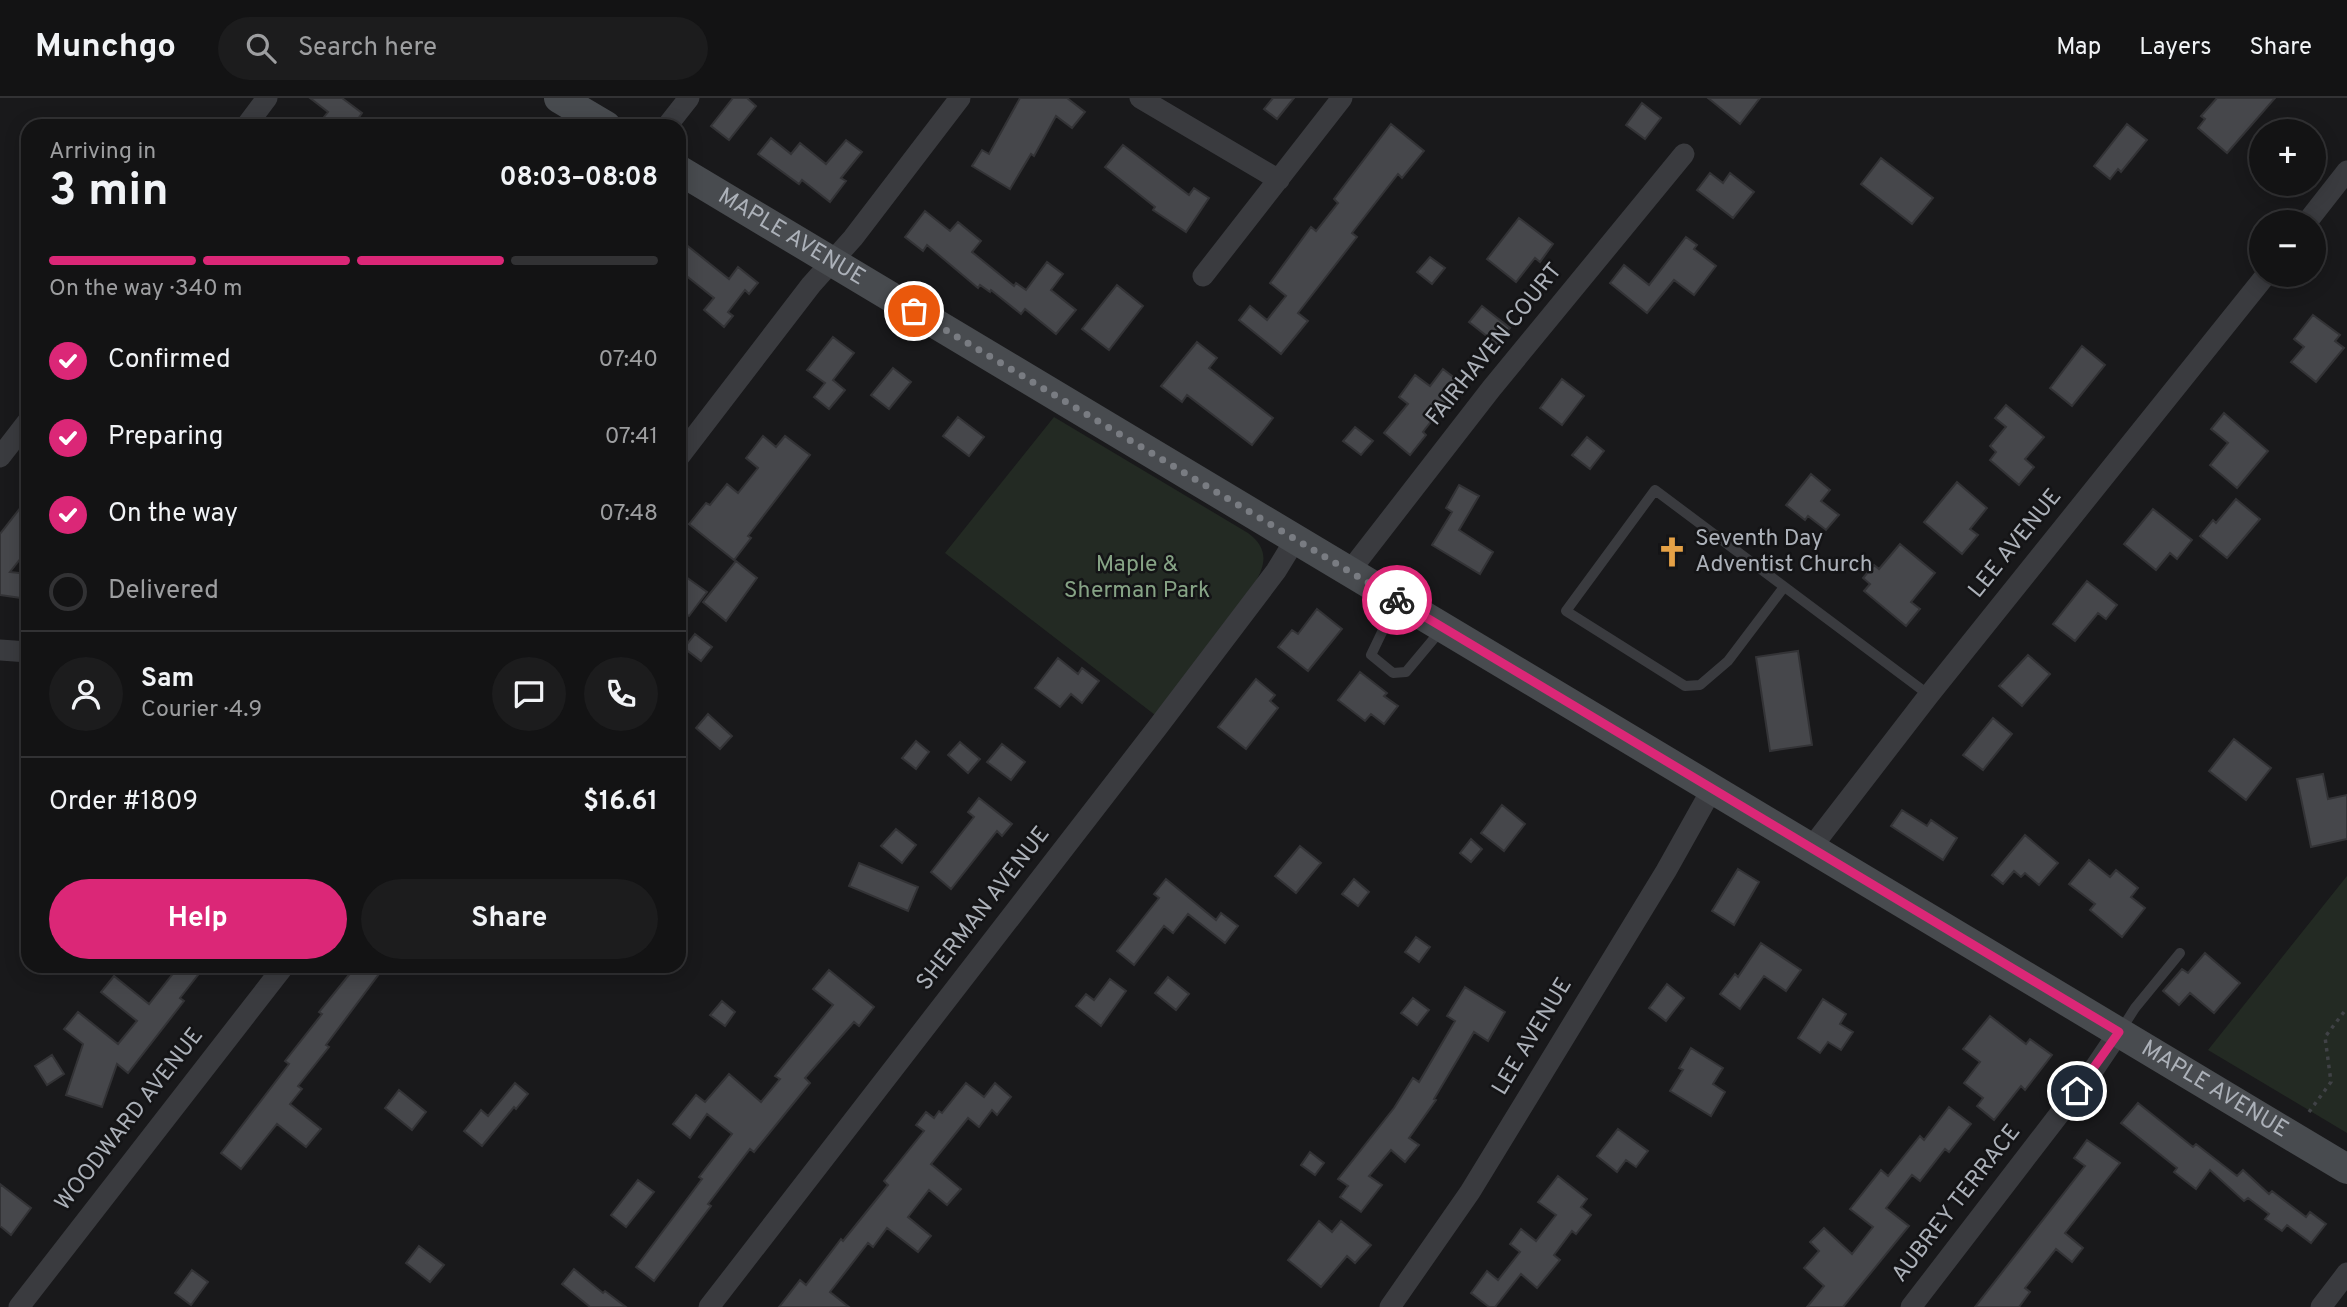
<!DOCTYPE html>
<html lang="en">
<head>
<meta charset="utf-8">
<style>
	:root { --surface:#131314; --page:#1c1c1d; --text:#f1f3f6; --muted:#9d9ea0; --line:#323234; --accent:#db2777 }
	body { margin:0; font-family:Overpass,sans-serif; background:var(--page); color:var(--text); height:100vh; display:flex; flex-direction:column; font-size:26px; white-space:nowrap }
	* { box-sizing:border-box; margin:0 }
	p { font-size:23px; color:var(--muted) }
	.icon { flex:none; width:38px; height:38px; fill:none; stroke:currentColor; stroke-width:2; stroke-linecap:round; stroke-linejoin:round }
	.map { position:relative; flex:1; overflow:hidden }
	.details { position:absolute; left:21px; top:21px; width:665px; height:854px; display:flex; flex-direction:column; background:var(--surface); border-radius:21px; box-shadow:0 4px 18px #0003,0 0 0 2px var(--line) }
	.details>* { flex:none }
	.buttons { position:absolute; left:2249px; top:21px; display:grid; gap:14px }
	.buttons a { display:grid; place-items:center; width:77px; height:77px; border-radius:50%; background:var(--surface); box-shadow:0 4px 18px #0003,0 0 0 2px var(--line); font-size:35px }
	.pin { position:absolute; display:grid; place-items:center; width:60px; height:60px; color:#fff; margin:-30px; border:4px solid #fff; border-radius:50%; box-shadow:0 2px 7px #0007 }
	.courier { position:absolute; display:grid; place-items:center; width:70px; height:70px; margin:-35px; border:5px solid #db2777; border-radius:50%; background:#fff; color:#222; box-shadow:0 2px 9px #0007 }
	.head em { font-style:normal; font-weight:700 }
	.head div { display:flex; flex-direction:column-reverse }
	.head { display:flex; align-items:center; justify-content:space-between; height:119px; padding:0 28px }
	h1 { font-size:46px; font-weight:700; line-height:52px }
	.bar { display:grid; grid-template-columns:repeat(4,1fr); gap:10px 7px; align-content:center; height:84px; padding:0 28px }
	.bar i { height:9px; border-radius:5px; background:var(--line) }
	.bar .on { background:var(--accent) }
	.bar p { grid-column:span 4 }
	.line { display:flex; align-items:center; gap:18px; padding:0 28px; border-top:2px solid var(--line) }
	.line div { flex:1 }
	.round { display:grid; place-items:center; flex:none; width:74px; height:74px; border-radius:37px; background:var(--page) }
	ol { padding:0 28px; list-style:none }
	li { display:flex; align-items:center; gap:21px; height:77px }
	li p { margin-inline-start:auto }
	li .icon { padding:7px; border-radius:50%; background:var(--accent); color:#fff; stroke-width:4 }
	li:last-child { color:var(--muted) }
	li i { width:38px; height:38px; border:4px solid var(--line); border-radius:50% }
	.primary-button { display:flex; gap:14px; margin-top:auto; padding:14px 28px }
	.primary-button a { flex:1; height:80px; border-radius:42px; background:var(--accent); color:#fff; font-size:28px; font-weight:700; line-height:80px; text-align:center }
	.primary-button a+a { background:var(--page); color:var(--text) }
	header { display:flex; align-items:center; gap:42px; box-sizing:border-box; height:98px; padding:0 35px; background:var(--surface); border-bottom:2px solid var(--line) }
	header strong { font-size:33px }
	nav { display:flex; gap:38px; margin-inline-start:auto; font-size:24px }
	.search { width:490px; height:63px; background:var(--page); display:flex; align-items:center; gap:18px; box-sizing:border-box; padding:0 24px; border-radius:38px; color:var(--muted); font-size:26px }
	.map>svg:first-child { display:block }
	.green { fill:#232a23 }
	.building { fill:#46474b; stroke:#333336; stroke-width:2 }
	.lines { fill:none; stroke-linecap:round; stroke-linejoin:round }
	.path { stroke:#404246; stroke-width:3.5; stroke-dasharray:3.5 5; stroke-linecap:butt }
	.lane { stroke:#3a3b3f; stroke-width:10 }
	.street { stroke:#3a3b3f; stroke-width:21 }
	.secondary { stroke:#484b4f; stroke-width:30 }
	.done { stroke:#797c82; stroke-width:7; stroke-dasharray:0 12.6 }
	.route { stroke:#db2777; stroke-width:9 }
	.labels { text-anchor:middle; dominant-baseline:central; stroke-width:5; stroke-linejoin:round; paint-order:stroke }
	.street-label { font-size:23px; fill:#acb1b9; stroke:#141416 }
	.poi-label { font-size:23px; fill:#acb1b9; stroke:#141416; text-anchor:start }
	.park-label { font-size:23px; fill:#86a385; stroke:#141416 }
</style>
</head>
<body>
<header>
<strong>Munchgo</strong>
<div class="search"><svg class="icon" aria-label="search" viewBox="0 0 24 24"><circle cx="10" cy="10" r="6"/><path d="M15 15l6 6"/></svg>Search here</div>
<nav><a>Map</a><a>Layers</a><a>Share</a></nav>
</header>
<div class="map">
<svg width="2347" height="1209" viewBox="0 0 2347 1209">
	<rect width="100%" height="100%" fill="#19191b"/>
	<path class="green" d="M 1054,319 L 1248,435 C 1267,449 1267,464 1256,483 L 1155,617 L 945,455 Z
		M 2347,778 L 2347,1035 L 2208,952 Z"/>
	<path class="building" d="M 310,0 L 342,0 L 362,15 L 353,28 L 336,28 L 324,19 L 328,14 Z
		M 733,0 L 747,0 L 756,8 L 729,42 L 711,28 Z
		M 1020,0 L 1067,0 L 1085,14 L 1072,30 L 1056,18 L 1034,58 L 1031,56 L 1010,91 L 972,68 L 982,52 L 989,56 Z
		M 1273,0 L 1294,0 L 1277,21 L 1264,11 Z
		M 1708,0 L 1760,0 L 1740,26 Z
		M 2217,0 L 2275,0 L 2227,55 L 2198,30 L 2205,21 L 2201,18 Z
		M 1642,5 L 1661,20 L 1645,41 L 1626,27 Z
		M 1391,26 L 1424,53 L 1402,80 L 1398,76 L 1352,135 L 1357,139 L 1298,215 L 1308,223 L 1281,256 L 1239,222 L 1250,208 L 1267,222 L 1286,198 L 1270,185 L 1311,129 L 1316,133 L 1338,105 L 1334,101 Z
		M 2127,26 L 2147,42 L 2121,74 L 2118,71 L 2110,81 L 2094,68 Z
		M 771,40 L 791,56 L 800,45 L 826,66 L 846,42 L 862,54 L 841,80 L 846,83 L 830,104 L 802,82 L 799,86 L 758,56 Z
		M 1123,47 L 1189,97 L 1194,90 L 1209,100 L 1186,134 L 1153,112 L 1155,109 L 1105,69 Z
		M 1881,60 L 1933,100 L 1912,126 L 1861,86 Z
		M 1710,75 L 1723,85 L 1730,75 L 1754,94 L 1733,120 L 1697,92 Z
		M 925,113 L 950,133 L 958,124 L 981,143 L 972,154 L 1014,188 L 1016,185 L 1026,192 L 1047,164 L 1063,176 L 1051,192 L 1076,212 L 1056,236 L 1025,211 L 1021,216 L 991,192 L 990,194 L 980,187 L 978,190 L 927,147 L 923,153 L 905,139 Z
		M 1519,120 L 1553,146 L 1540,164 L 1535,160 L 1516,184 L 1487,161 Z
		M 1686,139 L 1697,147 L 1694,151 L 1716,168 L 1694,197 L 1674,182 L 1647,215 L 1610,185 L 1624,167 L 1649,187 Z
		M 679,141 L 729,181 L 738,169 L 758,185 L 749,196 L 745,192 L 728,214 L 733,218 L 724,229 L 704,212 L 714,200 L 679,172 Z
		M 1430,159 L 1445,170 L 1432,186 L 1417,174 Z
		M 1117,187 L 1143,208 L 1109,252 L 1082,231 Z
		M 1482,208 L 1510,230 L 1497,246 L 1469,224 Z
		M 2313,217 L 2340,237 L 2335,243 L 2344,250 L 2316,284 L 2291,264 L 2304,249 L 2294,241 Z
		M 833,239 L 854,255 L 833,282 L 845,292 L 829,311 L 814,299 L 825,285 L 807,272 Z
		M 1197,244 L 1217,260 L 1209,270 L 1273,320 L 1252,347 L 1187,297 L 1182,304 L 1161,288 Z
		M 2082,248 L 2105,267 L 2072,308 L 2050,290 Z
		M 893,270 L 911,284 L 889,311 L 871,297 Z
		M 1443,271 L 1461,285 L 1423,334 L 1426,337 L 1410,357 L 1384,335 L 1408,306 L 1399,299 L 1415,277 L 1430,288 Z
		M 1562,281 L 1584,298 L 1562,327 L 1540,310 Z
		M 2006,307 L 2044,339 L 2025,361 L 2034,369 L 2019,387 L 1990,362 L 1996,354 L 1990,348 L 2006,329 L 1995,320 Z
		M 2224,315 L 2268,353 L 2237,390 L 2210,367 L 2228,345 L 2211,331 Z
		M 958,319 L 984,339 L 969,358 L 943,338 Z
		M 1355,329 L 1373,343 L 1361,357 L 1343,343 Z
		M 763,338 L 776,349 L 785,338 L 810,357 L 748,438 L 751,440 L 734,462 L 689,426 L 706,405 L 710,407 L 727,386 L 738,395 L 758,370 L 746,360 Z
		M 1587,339 L 1604,353 L 1590,371 L 1572,357 Z
		M 1811,376 L 1830,392 L 1821,403 L 1839,417 L 1826,432 L 1808,418 L 1805,422 L 1786,407 Z
		M 1957,384 L 1987,410 L 1970,431 L 1978,437 L 1962,456 L 1924,424 Z
		M 1459,387 L 1479,398 L 1459,432 L 1493,454 L 1480,476 L 1432,447 L 1452,414 L 1446,410 Z
		M 28,400 L 28,451 L 10,474 L 28,476 L 28,501 L 0,497 L 0,436 Z
		M 2236,401 L 2260,421 L 2227,460 L 2200,438 L 2213,422 L 2216,425 Z
		M 2153,411 L 2192,442 L 2177,461 L 2170,455 L 2156,472 L 2124,446 Z
		M 1900,446 L 1935,475 L 1911,504 L 1920,511 L 1906,528 L 1864,493 L 1870,486 L 1863,480 L 1874,467 L 1879,471 Z
		M 736,463 L 757,480 L 726,523 L 703,504 Z
		M 679,474 L 707,494 L 689,518 L 679,511 Z
		M 2087,483 L 2117,507 L 2106,521 L 2098,515 L 2075,543 L 2053,526 Z
		M 1317,511 L 1342,531 L 1308,573 L 1278,549 L 1292,532 L 1298,536 Z
		M 695,536 L 712,549 L 701,563 L 684,550 Z
		M 1798,553 L 1812,647 L 1770,653 L 1756,559 Z
		M 2028,557 L 2050,576 L 2022,608 L 1999,588 Z
		M 1058,560 L 1078,576 L 1082,570 L 1099,583 L 1082,605 L 1071,596 L 1060,609 L 1035,590 Z
		M 1360,574 L 1387,595 L 1384,598 L 1398,608 L 1384,626 L 1371,616 L 1365,623 L 1338,602 Z
		M 1256,581 L 1275,597 L 1270,603 L 1278,610 L 1246,651 L 1218,629 Z
		M 708,616 L 732,638 L 720,651 L 696,630 Z
		M 1993,620 L 2012,636 L 1983,672 L 1963,657 Z
		M 2234,641 L 2271,670 L 2246,702 L 2209,673 Z
		M 916,643 L 929,654 L 916,671 L 902,660 Z
		M 960,644 L 980,661 L 968,675 L 948,657 Z
		M 1002,646 L 1025,664 L 1011,682 L 987,664 Z
		M 2323,676 L 2328,701 L 2347,697 L 2347,741 L 2311,749 L 2297,681 Z
		M 979,700 L 1012,726 L 1002,738 L 997,733 L 951,791 L 931,774 L 974,719 L 968,714 Z
		M 1502,707 L 1525,726 L 1504,753 L 1481,735 Z
		M 1902,712 L 1927,728 L 1931,722 L 1957,740 L 1943,762 L 1891,728 Z
		M 896,731 L 916,747 L 902,765 L 881,748 Z
		M 2025,737 L 2058,765 L 2039,787 L 2025,775 L 2021,779 L 2014,773 L 2003,786 L 1992,777 Z
		M 1471,741 L 1482,751 L 1471,764 L 1460,755 Z
		M 1300,748 L 1321,765 L 1296,795 L 1275,778 Z
		M 2089,762 L 2110,779 L 2116,772 L 2138,790 L 2131,799 L 2145,810 L 2122,839 L 2090,812 L 2095,806 L 2069,786 Z
		M 859,765 L 918,789 L 908,813 L 849,788 Z
		M 1738,771 L 1759,784 L 1734,827 L 1712,813 Z
		M 1166,781 L 1216,822 L 1221,815 L 1238,828 L 1225,845 L 1188,816 L 1173,835 L 1164,828 L 1134,867 L 1117,853 L 1159,800 L 1154,796 Z
		M 1354,781 L 1369,794 L 1358,808 L 1342,796 Z
		M 1416,839 L 1430,849 L 1419,864 L 1405,854 Z
		M 1761,845 L 1801,872 L 1786,893 L 1764,878 L 1740,911 L 1720,896 L 1735,876 L 1738,879 Z
		M 2205,855 L 2240,885 L 2214,915 L 2190,895 L 2179,907 L 2163,893 L 2182,871 L 2188,875 Z
		M 179,868 L 205,868 L 180,900 L 184,903 L 128,975 L 117,966 L 102,1009 L 66,997 L 83,946 L 64,931 L 78,914 L 118,946 L 137,923 L 101,894 L 114,878 L 149,906 Z
		M 356,868 L 385,868 L 326,947 L 329,949 L 298,988 L 302,991 L 290,1006 L 321,1031 L 306,1049 L 277,1026 L 241,1071 L 221,1055 L 289,966 L 285,963 L 322,916 L 319,914 Z
		M 829,872 L 874,909 L 859,928 L 854,924 L 805,980 L 810,985 L 754,1054 L 750,1051 L 708,1106 L 711,1108 L 654,1183 L 636,1169 L 702,1081 L 699,1079 L 732,1036 L 707,1016 L 690,1040 L 673,1026 L 696,997 L 705,1004 L 729,976 L 761,1004 L 780,981 L 775,978 L 833,907 L 813,891 Z
		M 1168,879 L 1189,896 L 1176,912 L 1155,895 Z
		M 1110,881 L 1126,893 L 1101,928 L 1076,908 L 1086,896 L 1094,902 Z
		M 1667,886 L 1684,900 L 1666,923 L 1649,910 Z
		M 1465,889 L 1505,914 L 1488,943 L 1474,934 L 1434,1001 L 1436,1002 L 1409,1040 L 1419,1047 L 1405,1064 L 1391,1052 L 1369,1078 L 1382,1087 L 1361,1114 L 1340,1099 L 1348,1088 L 1338,1081 L 1394,1010 L 1413,980 L 1419,984 L 1455,923 L 1447,918 Z
		M 1413,900 L 1429,912 L 1417,927 L 1401,915 Z
		M 1823,901 L 1846,916 L 1840,926 L 1853,934 L 1841,952 L 1828,944 L 1820,955 L 1798,940 Z
		M 722,903 L 735,914 L 725,928 L 710,917 Z
		M 1990,918 L 2026,946 L 2030,941 L 2052,957 L 2025,992 L 2021,988 L 1994,1022 L 1977,1008 L 1983,1000 L 1964,985 L 1980,964 L 1963,951 Z
		M 1691,950 L 1723,970 L 1713,986 L 1725,994 L 1711,1018 L 1670,993 L 1683,972 L 1679,970 Z
		M 52,957 L 64,976 L 47,987 L 35,968 Z
		M 515,985 L 528,996 L 516,1011 L 514,1009 L 482,1048 L 464,1033 L 481,1012 L 488,1018 Z
		M 966,985 L 984,999 L 995,985 L 1011,999 L 997,1017 L 992,1012 L 979,1029 L 968,1020 L 931,1066 L 961,1091 L 947,1107 L 929,1092 L 908,1119 L 931,1138 L 918,1154 L 887,1130 L 873,1149 L 868,1145 L 830,1194 L 849,1209 L 779,1209 L 800,1182 L 806,1187 L 841,1141 L 843,1143 L 888,1087 L 884,1083 L 924,1033 L 916,1027 L 926,1014 L 934,1020 L 939,1013 L 942,1015 Z
		M 399,992 L 426,1014 L 412,1032 L 385,1010 Z
		M 2138,1005 L 2193,1049 L 2196,1046 L 2237,1078 L 2243,1072 L 2269,1096 L 2272,1093 L 2306,1119 L 2310,1114 L 2326,1126 L 2311,1145 L 2287,1127 L 2282,1133 L 2265,1121 L 2269,1116 L 2248,1100 L 2244,1103 L 2210,1072 L 2196,1091 L 2174,1074 L 2177,1070 L 2121,1025 Z
		M 1949,1009 L 1971,1026 L 1949,1054 L 1945,1051 L 1920,1083 L 1912,1077 L 1886,1110 L 1909,1128 L 1843,1209 L 1807,1209 L 1824,1188 L 1804,1170 L 1819,1153 L 1810,1144 L 1824,1130 L 1852,1156 L 1873,1129 L 1850,1111 L 1881,1072 L 1888,1078 L 1920,1038 L 1924,1042 Z
		M 1618,1031 L 1648,1053 L 1636,1069 L 1626,1062 L 1617,1074 L 1597,1058 Z
		M 2087,1042 L 2120,1065 L 2065,1135 L 2083,1150 L 2072,1164 L 2056,1151 L 2025,1190 L 2030,1194 L 2019,1209 L 1975,1209 L 2085,1068 L 2074,1060 Z
		M 1310,1054 L 1324,1065 L 1315,1077 L 1301,1067 Z
		M 1558,1078 L 1587,1101 L 1581,1109 L 1591,1117 L 1576,1136 L 1572,1133 L 1554,1157 L 1560,1162 L 1537,1190 L 1521,1176 L 1495,1209 L 1489,1209 L 1471,1195 L 1487,1173 L 1498,1182 L 1520,1154 L 1510,1146 L 1521,1131 L 1536,1143 L 1556,1117 L 1538,1104 Z
		M 638,1082 L 654,1094 L 626,1129 L 611,1117 Z
		M 0,1086 L 31,1110 L 11,1137 L 0,1128 Z
		M 1319,1123 L 1332,1134 L 1341,1123 L 1371,1147 L 1355,1165 L 1347,1158 L 1321,1189 L 1288,1162 Z
		M 419,1148 L 444,1167 L 430,1184 L 406,1165 Z
		M 574,1171 L 603,1195 L 605,1193 L 626,1209 L 590,1209 L 562,1186 Z
		M 192,1172 L 208,1184 L 191,1207 L 175,1195 Z"/>
	<g class="lines">
		<path class="path" d="M 2309,1014 L 2331,984 L 2325,939 L 2347,910"/>
		<path class="lane" d="M 1784,489 L 1728,563 L 1700,587 L 1685,588 L 1566,513 L 1655,392 L 1929,597
			M 1396,505 L 1371,557 L 1393,575 L 1406,574 L 1442,531
			M 2121,932 L 2135,910 L 2180,855"/>
		<path class="street" d="M 1140,0 L 1279,82
			M 246,28 L 267,0
			M 667,28 L 689,0
			M 2307,124 L 2347,73
			M 1203,178 L 1342,0
			M 0,359 L 28,323
			M 679,359 L 811,187 L 853,140 L 960,0
			M 1349,474 L 1491,291 L 1684,56
			M 0,552 L 28,554
			M 1811,750 L 1929,597 L 2266,177
			M 19,1209 L 284,868
			M 709,1209 L 1157,630 L 1276,473 L 1295,442
			M 1390,1209 L 1470,1094 L 1666,773 L 1712,691
			M 1911,1209 L 2094,971 L 2119,934
			M 2321,1209 L 2347,1175"/>
		<g class="secondary">
			<path d="M 559,0 L 606,28"/>
			<path id="s1" d="M 679,72 L 2347,1071"/>
		</g>
	</g>
	<g class="lines">
		<path class="done" d="M 914,213 L 1397,502"/>
		<path class="route" d="M 1397,502 L 2119,934 L 2077,993"/>
	</g>
	<defs>
		<g id="church-bare" transform="scale(2.415)"><path d="M-1.2-6h2.4v3.5h3.3v2.4h-3.3V6h-2.4V-.1h-3.3v-2.4h3.3Z" fill="#e5a146" stroke="#141416" stroke-width="2.5" paint-order="stroke"/></g>
	</defs>
	<g fill-rule="evenodd">
		<use href="#church-bare" x="1672" y="454"/>
	</g>
	<g class="labels">
		<g class="street-label">
			<text stroke="none"><textPath href="#s1" startOffset="131">MAPLE AVENUE</textPath></text>
			<text transform="translate(1495 247) rotate(-51)">FAIRHAVEN COURT</text>
			<text transform="translate(2016 446) rotate(-51)">LEE AVENUE</text>
			<text transform="translate(984 811) rotate(-52)">SHERMAN AVENUE</text>
			<text transform="translate(1533 939) rotate(-59)">LEE AVENUE</text>
			<text stroke="none"><textPath href="#s1" startOffset="1790">MAPLE AVENUE</textPath></text>
			<text transform="translate(130 1022) rotate(-52)">WOODWARD AVENUE</text>
			<text transform="translate(1957 1106) rotate(-52)">AUBREY TERRACE</text>
		</g>
		<g class="poi-label">
			<text x="1695" y="441">Seventh Day<tspan x="1695" dy="26">Adventist Church</tspan></text>
		</g>
		<g class="park-label">
			<text x="1137" y="467">Maple &amp;<tspan x="1137" dy="26">Sherman Park</tspan></text>
		</g>
	</g>
</svg>
<div class="buttons">
<a>+</a>
<a>−</a>
</div>
<div class="pin" style="left:914px;top:213px;background:#ea580c"><svg class="icon" aria-label="bag" viewBox="0 0 24 24"><path d="M5 8h14l-1 12H6zM9 8a3 3 0 0 1 6 0"/></svg></div>
<div class="pin" style="left:2077px;top:993px;background:#1f2937"><svg class="icon" aria-label="home" viewBox="0 0 24 24"><path d="M3 11l9-7 9 7M6 9v11h12V9"/></svg></div>
<div class="courier" style="left:1397px;top:502px"><svg class="icon" aria-label="bike" viewBox="0 0 24 24"><circle cx="6" cy="16" r="4"/><circle cx="18" cy="16" r="4"/><path d="M6 16l4-8h5l3 8M10 8l3 8H6M13 5h3"/></svg></div>
<section class="details">
<div class="head"><div><h1>3 min</h1><p>Arriving in</p></div><em>08:03–08:08</em></div>
<div class="bar"><i class="on"></i><i class="on"></i><i class="on"></i><i></i><p>On the way · 340 m</p></div>
<ol>
<li><svg class="icon" aria-label="check" viewBox="0 0 24 24"><path d="M5 12l5 5 9-10"/></svg>Confirmed<p>07:40</p></li>
<li><svg class="icon" aria-label="check" viewBox="0 0 24 24"><path d="M5 12l5 5 9-10"/></svg>Preparing<p>07:41</p></li>
<li><svg class="icon" aria-label="check" viewBox="0 0 24 24"><path d="M5 12l5 5 9-10"/></svg>On the way<p>07:48</p></li>
<li><i></i>Delivered</li>
</ol>
<div class="line" style="height:126px"><a class="round"><svg class="icon" aria-label="person" viewBox="0 0 24 24"><circle cx="12" cy="8" r="4"/><path d="M4 21q1-7 8-7t8 7"/></svg></a><div><b>Sam</b><p>Courier · 4.9</p></div><a class="round"><svg class="icon" aria-label="chat" viewBox="0 0 24 24"><path d="M4 5h16v11H9l-5 4z"/></svg></a><a class="round"><svg class="icon" aria-label="phone" viewBox="0 0 24 24"><path d="M5 4h4l2 5-3 2q2 4 5 5l2-3 5 2v4C11 20 4 13 5 4z"/></svg></a></div>
<div class="line" style="height:91px"><div>Order #1809</div><b>$16.61</b></div>
<div class="primary-button"><a>Help</a><a>Share</a></div>
</section>
</div>
</body>
</html>
